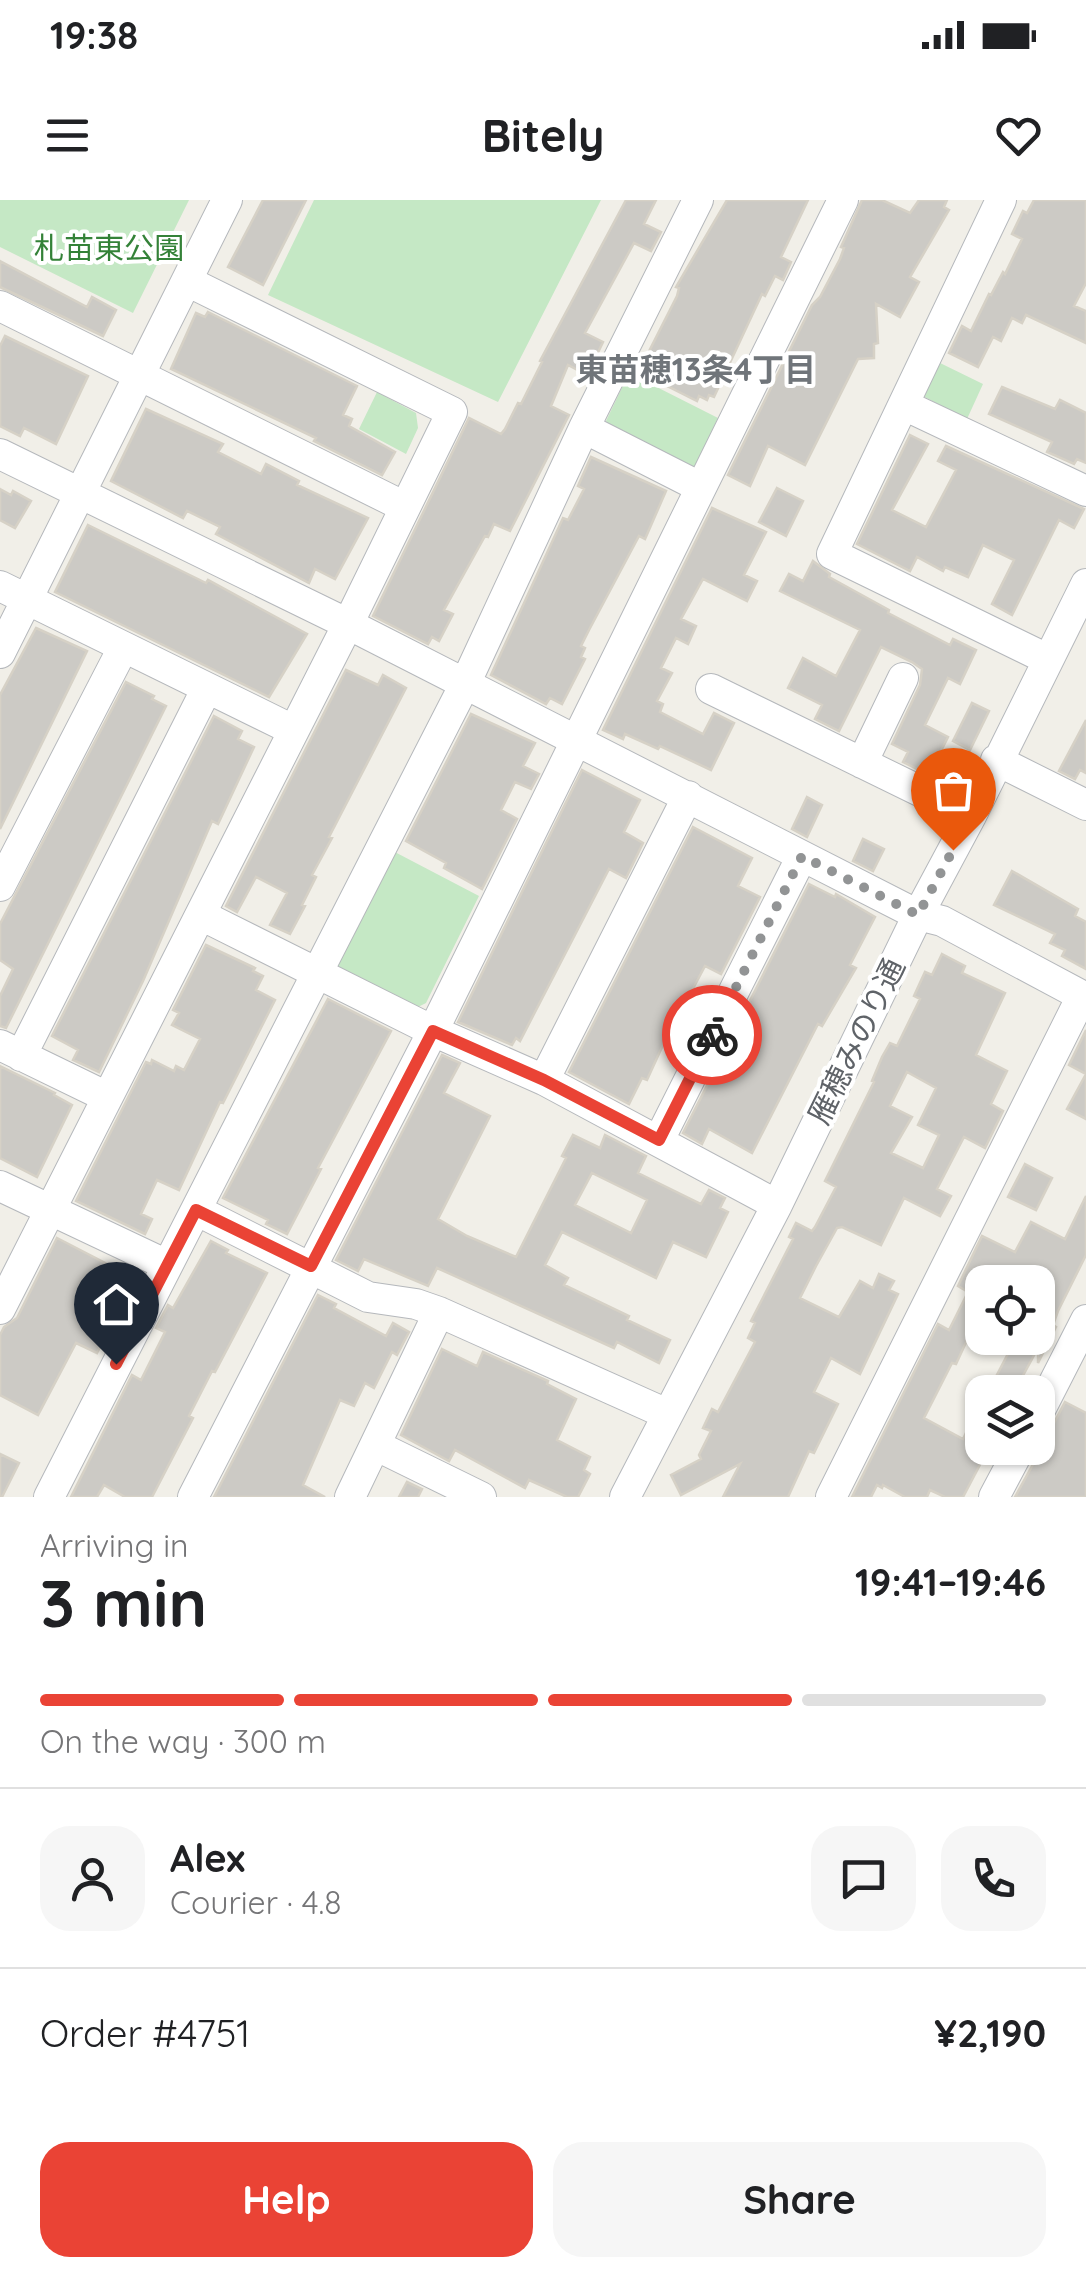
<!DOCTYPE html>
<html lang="en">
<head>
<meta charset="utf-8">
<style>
	:root { --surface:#fff; --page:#f6f6f6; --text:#202124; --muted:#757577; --line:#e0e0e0; --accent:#ea4335 }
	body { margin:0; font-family:Quicksand,"Noto Sans JP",sans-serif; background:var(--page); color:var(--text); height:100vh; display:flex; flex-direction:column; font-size:38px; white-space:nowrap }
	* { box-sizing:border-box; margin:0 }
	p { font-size:32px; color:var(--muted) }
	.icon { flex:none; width:55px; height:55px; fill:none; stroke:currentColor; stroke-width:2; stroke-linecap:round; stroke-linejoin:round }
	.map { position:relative; height:1297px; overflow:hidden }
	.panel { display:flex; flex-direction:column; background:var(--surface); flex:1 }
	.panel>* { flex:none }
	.controls { position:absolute; left:965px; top:1065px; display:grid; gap:20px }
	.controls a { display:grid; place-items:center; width:90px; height:90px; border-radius:20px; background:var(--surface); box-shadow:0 2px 8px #0004; font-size:50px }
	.pin { position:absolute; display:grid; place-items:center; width:85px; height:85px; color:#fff; margin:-102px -42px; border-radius:50% 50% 50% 0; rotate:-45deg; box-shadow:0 0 10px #0007 }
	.pin .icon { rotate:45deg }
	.courier { position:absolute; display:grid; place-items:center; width:100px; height:100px; margin:-50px; border:8px solid #ea4335; border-radius:50%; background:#fff; color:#222; box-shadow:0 2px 12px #0007 }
	.headline em { font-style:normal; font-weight:800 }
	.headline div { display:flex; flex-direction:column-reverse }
	.headline { display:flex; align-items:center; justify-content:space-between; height:170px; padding:0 40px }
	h1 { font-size:65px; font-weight:800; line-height:75px }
	.bar { display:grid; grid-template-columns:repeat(4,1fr); gap:15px 10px; align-content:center; height:120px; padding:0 40px }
	.bar i { height:12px; border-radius:8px; background:var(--line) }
	.bar .active { background:var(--accent) }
	.bar p { grid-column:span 4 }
	.line { display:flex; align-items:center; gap:25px; padding:0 40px; border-top:2px solid var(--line) }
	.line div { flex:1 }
	.round { display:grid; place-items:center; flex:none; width:105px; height:105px; border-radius:30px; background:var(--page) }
	.button { display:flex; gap:20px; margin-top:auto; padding:20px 40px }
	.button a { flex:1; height:115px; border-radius:30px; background:var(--accent); color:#fff; font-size:40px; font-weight:800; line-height:115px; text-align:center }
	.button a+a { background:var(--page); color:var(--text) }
	.status { display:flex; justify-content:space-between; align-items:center; height:70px; padding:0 50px; background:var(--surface); direction:ltr }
	.status svg { height:28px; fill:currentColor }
	header { display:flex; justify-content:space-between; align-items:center; height:130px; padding:0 40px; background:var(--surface); font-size:45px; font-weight:800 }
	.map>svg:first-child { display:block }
	.green { fill:#c5e8c5 }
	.building { fill:#cccac5; stroke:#d6d1c6; stroke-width:2.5; fill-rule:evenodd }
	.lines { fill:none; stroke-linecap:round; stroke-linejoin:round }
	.minor-casing { stroke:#b5b8bc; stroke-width:32 }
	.minor { stroke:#fff; stroke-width:30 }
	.done { stroke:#929495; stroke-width:10; stroke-dasharray:0 18 }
	.route { stroke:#ea4335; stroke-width:12 }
	.labels { text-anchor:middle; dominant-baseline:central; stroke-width:8; stroke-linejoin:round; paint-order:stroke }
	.park-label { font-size:30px; fill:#348238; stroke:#fff }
	.street-label { font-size:30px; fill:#5f6368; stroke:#fff }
	.neighbourhood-label { font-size:32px; font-weight:bold; fill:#70757a; stroke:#fff }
</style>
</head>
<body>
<div class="status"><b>19:38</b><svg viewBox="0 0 49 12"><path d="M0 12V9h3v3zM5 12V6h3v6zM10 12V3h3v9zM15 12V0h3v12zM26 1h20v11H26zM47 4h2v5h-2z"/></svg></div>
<header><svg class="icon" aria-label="menu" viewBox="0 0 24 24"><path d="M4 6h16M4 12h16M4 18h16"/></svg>Bitely<svg class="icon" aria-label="heart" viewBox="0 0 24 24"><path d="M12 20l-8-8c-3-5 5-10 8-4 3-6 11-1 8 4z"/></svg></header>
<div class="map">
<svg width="1086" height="1297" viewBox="0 0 1086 1297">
	<rect width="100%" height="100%" fill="#f1efe8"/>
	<path class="green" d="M 0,0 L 189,0 L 133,113 L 0,47 Z
		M 314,0 L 601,0 L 498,202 L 268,95 Z
		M 938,162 L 983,184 L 967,219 L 921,195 Z
		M 629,173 L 718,218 L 695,266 L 683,268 L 610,230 L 606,221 Z
		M 377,192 L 416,213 L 418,228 L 406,254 L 359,229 Z
		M 391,650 L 479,696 L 426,803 L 414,809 L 338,772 L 335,759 Z"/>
	<path class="building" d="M 263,0 L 306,0 L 263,85 L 228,67 Z
		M 626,0 L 656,0 L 644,24 L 661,32 L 651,51 L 634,43 L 585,133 L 603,142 L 587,175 L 568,165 L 551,206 L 569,215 L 510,331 L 494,324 L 488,337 L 485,336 L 444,410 L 453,414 L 439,441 L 432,437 L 428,444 L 373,416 L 469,218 L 501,234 L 505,229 L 518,203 L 521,204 L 542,162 L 540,161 Z
		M 727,0 L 808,0 L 781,57 L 791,62 L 783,80 L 775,76 L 765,96 L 762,94 L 714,197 L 709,195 L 707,200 L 699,196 L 697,201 L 657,181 L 655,185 L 637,175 L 677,96 L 679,88 L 676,87 Z
		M 862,0 L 882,0 L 910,13 L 919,0 L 947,0 L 944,7 L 949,10 L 910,77 L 919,82 L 900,117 L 876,104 L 878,143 L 874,144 L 874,158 L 858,159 L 805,265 L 768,246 L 750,286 L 728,275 L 812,105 L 820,97 L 840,59 L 844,48 L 841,47 Z
		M 1034,0 L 1086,0 L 1086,83 L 1074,106 L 1086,111 L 1086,143 L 1026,115 L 1022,123 L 1012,118 L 1001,141 L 993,137 L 978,167 L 949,153 L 962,126 L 971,131 L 989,94 L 991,95 L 1003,72 L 1005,74 L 1022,39 L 1012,34 L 1023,11 L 1027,13 Z
		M 0,61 L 87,107 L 92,97 L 116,110 L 103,136 L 0,87 Z
		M 208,112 L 357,186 L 343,215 L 352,219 L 349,226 L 395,252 L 382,275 L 314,241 L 316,238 L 171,169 L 196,113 L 205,117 Z
		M 5,136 L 88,176 L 56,244 L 24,228 L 20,236 L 0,226 L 0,146 Z
		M 1002,187 L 1055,209 L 1060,200 L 1086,213 L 1086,263 L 1077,259 L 1074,264 L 1047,252 L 1052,242 L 989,214 Z
		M 146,209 L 223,244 L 218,252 L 261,274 L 266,264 L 299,281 L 297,285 L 368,318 L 335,379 L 315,369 L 309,383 L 216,334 L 220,327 L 187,311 L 183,318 L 111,281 Z
		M 910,235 L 928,244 L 892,310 L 926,327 L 956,270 L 938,261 L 946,246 L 1084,309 L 1074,328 L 1059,320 L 1012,415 L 992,404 L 1014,360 L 983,345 L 968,377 L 945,367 L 943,371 L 917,357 L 910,371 L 857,344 Z
		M 591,257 L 666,291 L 645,339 L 639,336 L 589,430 L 581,446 L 585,448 L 581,457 L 585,459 L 562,504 L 550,498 L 546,504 L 491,475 L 563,318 L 568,320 L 584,289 L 578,286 Z
		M 777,288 L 803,301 L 786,336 L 759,322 Z
		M 0,289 L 11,295 L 13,291 L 31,301 L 15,328 L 0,320 Z
		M 712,308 L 766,332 L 744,375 L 757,381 L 747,401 L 703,379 L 681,419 L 696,426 L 688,444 L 676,438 L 661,468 L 672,473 L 657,501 L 663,504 L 660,512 L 703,534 L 714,513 L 734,523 L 711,570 L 660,546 L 658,549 L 625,534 L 623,539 L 603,530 Z
		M 88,325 L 206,383 L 208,380 L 307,434 L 269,497 L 55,392 Z
		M 813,361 L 830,374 L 829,377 L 889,410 L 888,413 L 950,445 L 953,439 L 976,450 L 960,484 L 948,478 L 925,525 L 948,537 L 929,575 L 903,562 L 908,552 L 892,544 L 920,485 L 922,469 L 912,462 L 881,447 L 839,531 L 815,519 L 822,505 L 788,488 L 803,458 L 836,476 L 860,430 L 780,391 L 789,374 L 803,381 Z
		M 36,428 L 87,451 L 0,629 L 0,495 Z
		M 346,470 L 378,485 L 383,475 L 406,488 L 329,637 L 332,638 L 312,675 L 316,677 L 302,705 L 305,706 L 290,734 L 270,725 L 287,693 L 256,677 L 237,712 L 226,706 Z
		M 126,482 L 154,496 L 152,499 L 166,506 L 6,828 L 0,826 L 0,796 L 13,769 L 0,760 L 0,724 Z
		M 972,503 L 989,511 L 970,550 L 953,541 Z
		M 471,514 L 535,543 L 523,566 L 539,574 L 531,589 L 515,582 L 501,610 L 517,619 L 482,689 L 444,668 L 446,663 L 406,641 Z
		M 214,516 L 242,531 L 238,539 L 254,547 L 218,624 L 212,621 L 143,781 L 99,872 L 73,860 L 78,850 L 52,836 Z
		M 1086,520 L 1086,573 L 1080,570 L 1075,579 L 1059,571 Z
		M 582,570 L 640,600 L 624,632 L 643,643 L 626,678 L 609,669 L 520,841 L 516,838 L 512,845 L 458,822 Z
		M 807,597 L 822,605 L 807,637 L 792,629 Z
		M 693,627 L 752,658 L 738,686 L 760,697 L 721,774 L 705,766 L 687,800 L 684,799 L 647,880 L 642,878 L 629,904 L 569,872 Z
		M 863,639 L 884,649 L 873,671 L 853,661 Z
		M 1012,671 L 1078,709 L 1075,716 L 1086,722 L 1086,769 L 1062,756 L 1065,750 L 1050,743 L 1055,734 L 994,705 Z
		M 809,684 L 835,697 L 836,694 L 875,717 L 850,765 L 856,768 L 822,826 L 818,824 L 752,953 L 709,929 L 702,944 L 683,933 Z
		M 206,745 L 255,768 L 253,771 L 263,776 L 256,790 L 275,800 L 223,903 L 220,902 L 179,990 L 157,980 L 141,1014 L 152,1019 L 145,1034 L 76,1001 L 146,862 L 151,864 L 152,860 L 174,871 L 176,866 L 184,870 L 200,839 L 172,825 L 179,813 L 173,810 Z
		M 942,754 L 965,766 L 962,773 L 1005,793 L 976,855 L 1007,871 L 991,904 L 1003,911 L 985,948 L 964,937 L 937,989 L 951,996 L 940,1016 L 904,998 L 881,1045 L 842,1027 L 837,1028 L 816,1066 L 800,1098 L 839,1117 L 860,1081 L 873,1088 L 879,1074 L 894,1081 L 889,1090 L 898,1094 L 860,1174 L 831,1158 L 814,1192 L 838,1204 L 814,1253 L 809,1251 L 788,1297 L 723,1297 L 740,1264 L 681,1295 L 671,1275 L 701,1259 L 699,1255 L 711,1231 L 703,1228 L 712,1209 L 718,1212 L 755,1142 L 748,1138 L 755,1123 L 751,1121 L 793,1039 L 789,1037 L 796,1023 L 812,1031 L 815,1027 L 836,987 L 825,981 L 874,882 L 872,881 L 882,857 L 890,843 L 897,846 L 920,799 L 914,796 L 925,772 L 932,775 ZM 907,872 L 936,888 L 918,925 L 939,935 L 923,968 L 891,953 L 912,917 L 890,906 Z
		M 328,799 L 391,831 L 318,968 L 321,969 L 287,1034 L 266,1024 L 268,1020 L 223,998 Z
		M 1086,830 L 1086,874 L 1069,865 Z
		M 442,855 L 460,863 L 444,893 L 490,916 L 438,1019 L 467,1036 L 516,1057 L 566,958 L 562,956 L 573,935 L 600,948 L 605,935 L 646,956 L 638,973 L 701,1004 L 709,990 L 725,998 L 720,1008 L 728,1012 L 706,1057 L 673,1042 L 656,1078 L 562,1032 L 545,1065 L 568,1078 L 564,1085 L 629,1116 L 627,1120 L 670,1140 L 659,1163 L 617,1142 L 614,1148 L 437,1068 L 428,1086 L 364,1059 L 358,1071 L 336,1060 ZM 592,973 L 647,1000 L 631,1033 L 575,1005 Z
		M 0,866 L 55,893 L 54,895 L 72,905 L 37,977 L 0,958 Z
		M 1086,874 L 1086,919 L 1067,909 Z
		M 1025,964 L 1052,978 L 1036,1010 L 1008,997 Z
		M 1086,996 L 1086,1055 L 1058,1111 L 1053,1125 L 1056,1127 L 1038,1163 L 1038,1148 L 1014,1192 L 988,1192 L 1012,1146 L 1015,1147 L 1020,1138 L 1038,1138 L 1038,1082 L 982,1082 L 982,1127 L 975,1123 L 956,1164 L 952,1163 L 924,1218 L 963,1239 L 982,1200 L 983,1259 L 963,1297 L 945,1297 L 930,1290 L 927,1297 L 905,1297 L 883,1285 L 882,1288 L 877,1285 L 871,1297 L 852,1297 L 938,1124 L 949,1130 L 968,1092 L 958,1086 L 982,1036 L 1015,1052 L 1031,1022 L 1065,1039 Z
		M 57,1038 L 113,1067 L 104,1085 L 125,1096 L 97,1153 L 76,1143 L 38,1215 L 0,1195 L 0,1135 L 4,1127 L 17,1118 Z
		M 211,1041 L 228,1050 L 226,1053 L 267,1073 L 215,1172 L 212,1171 L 189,1216 L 193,1218 L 152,1297 L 125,1297 L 104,1285 L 97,1297 L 71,1297 L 132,1175 L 141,1180 L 165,1132 L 156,1128 L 168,1105 L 173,1108 Z
		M 318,1095 L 336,1104 L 334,1108 L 386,1136 L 393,1123 L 409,1132 L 397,1155 L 392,1152 L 374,1188 L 365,1183 L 354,1206 L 340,1200 L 303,1285 L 325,1297 L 214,1297 Z
		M 442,1149 L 477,1166 L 483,1152 L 548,1181 L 547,1184 L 576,1199 L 557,1240 L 590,1257 L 584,1270 L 590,1274 L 578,1297 L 567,1297 L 529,1280 L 525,1288 L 455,1250 L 449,1261 L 401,1235 Z
		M 1065,1202 L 1086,1213 L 1086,1297 L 1015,1297 L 1037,1257 L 1038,1244 L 1045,1231 L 1054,1223 Z
		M 0,1254 L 19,1263 L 2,1297 L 0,1297 Z
		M 407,1282 L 422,1289 L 418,1297 L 399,1297 Z"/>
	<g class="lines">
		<g class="minor-casing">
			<path id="minor" d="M 1001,0 L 832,354 L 1047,459
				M 0,106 L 405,307
				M 904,205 L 1086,291
				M 584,228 L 700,287
				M 0,254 L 348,424 L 918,715 L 942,721 L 1086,798
				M 0,386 L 293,530
				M 0,453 L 227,0
				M 711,489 L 971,616
				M 996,560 L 1086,605
				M 862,563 L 903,478
				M 0,686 L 123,448
				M 201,715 L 433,831 L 544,880 L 777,1005
				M 0,845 L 107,897
				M 21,856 L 206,490
				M 544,880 L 688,596
				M 659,940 L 802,656
				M 0,986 L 167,1065
				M 196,1010 L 368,1097 L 416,1104 L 439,1112 L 667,1214
				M 0,1109 L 348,424 L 452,212 L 187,81
				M 1038,1214 L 1086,1120
				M 375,1245 L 481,1297
				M 49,1297 L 465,484 L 584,228 L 698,0
				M 193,1297 L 433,831 L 843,0
				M 350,1297 L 439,1112
				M 625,1297 L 777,1005 L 918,715 L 971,616 L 1086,384
				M 831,1297 L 1082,796
				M 994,1297 L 1020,1248"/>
		</g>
		<use href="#minor" class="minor"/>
	</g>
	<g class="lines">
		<path class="done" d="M 712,835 L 802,656 L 918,715 L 953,650"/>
		<path class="route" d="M 116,1164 L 196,1010 L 311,1066 L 433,831 L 544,880 L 659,940 L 712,835"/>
	</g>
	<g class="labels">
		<g class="park-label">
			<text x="109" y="48">札苗東公園</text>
		</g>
		<g class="street-label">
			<text transform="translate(856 841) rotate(-64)">雁穂みのり通</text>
		</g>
		<g class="neighbourhood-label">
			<text x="696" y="169">東苗穂13条4丁目</text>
		</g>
	</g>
</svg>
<div class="controls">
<a><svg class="icon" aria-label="locate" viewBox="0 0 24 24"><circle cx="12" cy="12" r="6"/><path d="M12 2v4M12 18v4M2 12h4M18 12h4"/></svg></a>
<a><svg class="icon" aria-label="layers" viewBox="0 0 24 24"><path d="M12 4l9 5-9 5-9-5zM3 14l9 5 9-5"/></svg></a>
</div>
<div class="pin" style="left:953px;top:650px;background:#ea580c"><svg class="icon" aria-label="bag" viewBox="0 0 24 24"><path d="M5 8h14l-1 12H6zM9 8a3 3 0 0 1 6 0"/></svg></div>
<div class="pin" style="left:116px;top:1164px;background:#1f2937"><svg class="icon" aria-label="home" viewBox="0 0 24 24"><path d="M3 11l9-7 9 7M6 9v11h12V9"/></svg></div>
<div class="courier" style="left:712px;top:835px"><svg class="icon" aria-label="bike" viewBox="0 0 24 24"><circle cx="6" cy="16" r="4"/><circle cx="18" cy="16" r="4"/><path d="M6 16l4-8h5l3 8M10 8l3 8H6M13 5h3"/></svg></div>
</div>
<section class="panel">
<div class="headline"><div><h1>3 min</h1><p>Arriving in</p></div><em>19:41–19:46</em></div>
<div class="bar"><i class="active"></i><i class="active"></i><i class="active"></i><i></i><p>On the way · 300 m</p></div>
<div class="line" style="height:180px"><a class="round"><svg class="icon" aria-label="person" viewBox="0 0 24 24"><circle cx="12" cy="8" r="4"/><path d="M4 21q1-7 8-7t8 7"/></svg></a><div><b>Alex</b><p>Courier · 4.8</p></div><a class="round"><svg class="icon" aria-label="chat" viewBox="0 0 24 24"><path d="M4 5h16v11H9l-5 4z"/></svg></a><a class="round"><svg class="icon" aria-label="phone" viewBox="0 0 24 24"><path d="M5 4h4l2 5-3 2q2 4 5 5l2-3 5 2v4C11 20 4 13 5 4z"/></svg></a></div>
<div class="line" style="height:130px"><div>Order #4751</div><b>¥2,190</b></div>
<div class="button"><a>Help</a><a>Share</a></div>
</section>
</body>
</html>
